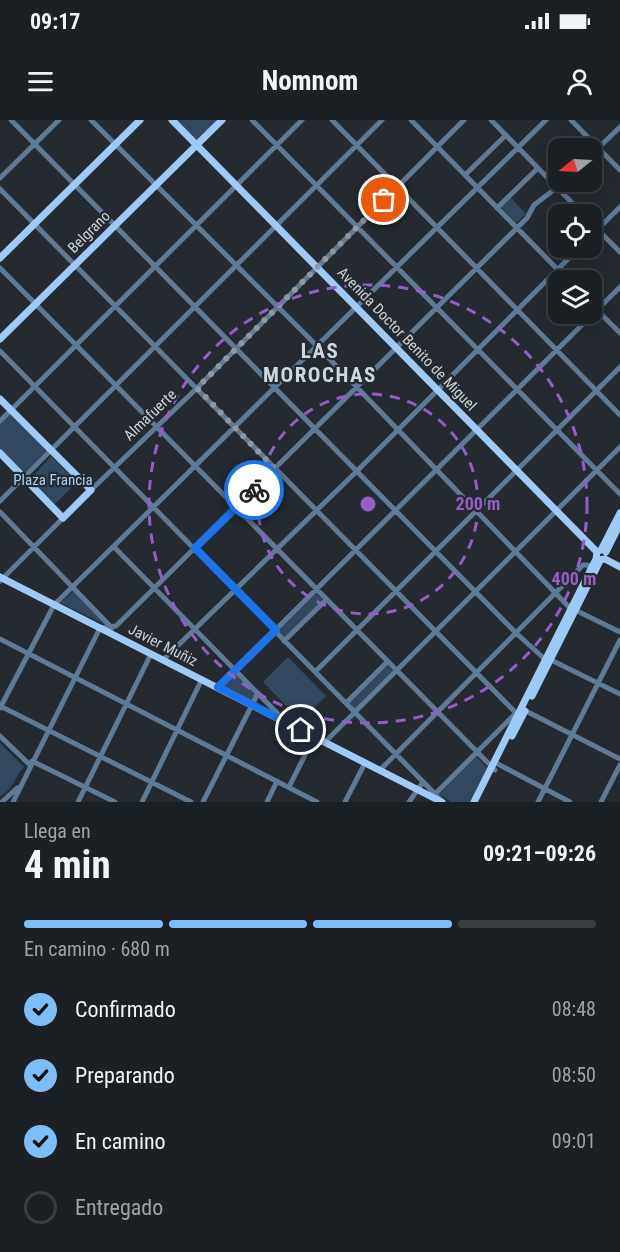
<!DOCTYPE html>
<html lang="es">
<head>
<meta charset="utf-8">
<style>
	:root { --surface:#1b2024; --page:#24282c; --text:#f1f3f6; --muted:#a0a3a6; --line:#393e41; --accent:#7dbef9 }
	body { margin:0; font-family:"Roboto Condensed",sans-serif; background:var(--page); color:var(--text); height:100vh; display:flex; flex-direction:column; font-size:22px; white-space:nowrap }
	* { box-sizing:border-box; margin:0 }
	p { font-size:20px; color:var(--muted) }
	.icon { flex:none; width:33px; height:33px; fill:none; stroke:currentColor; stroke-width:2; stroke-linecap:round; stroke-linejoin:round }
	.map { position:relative; height:682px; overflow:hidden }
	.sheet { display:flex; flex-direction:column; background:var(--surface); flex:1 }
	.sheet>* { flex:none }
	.needle { width:39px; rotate:252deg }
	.fabs { position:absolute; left:548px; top:18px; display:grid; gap:12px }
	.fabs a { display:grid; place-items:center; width:54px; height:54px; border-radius:12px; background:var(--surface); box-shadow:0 3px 15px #0003,0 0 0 2px var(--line); font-size:30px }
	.pin { position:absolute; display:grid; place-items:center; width:51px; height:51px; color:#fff; margin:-26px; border:3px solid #fff; border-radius:50%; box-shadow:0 2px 6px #0007 }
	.courier { position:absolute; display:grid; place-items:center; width:60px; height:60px; margin:-30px; border:4px solid #1a73e8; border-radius:50%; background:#fff; color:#222; box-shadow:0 2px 8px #0007 }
	.headline em { font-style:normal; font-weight:700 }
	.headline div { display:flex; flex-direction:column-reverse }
	.headline { display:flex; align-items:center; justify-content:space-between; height:102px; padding:0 24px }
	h1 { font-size:39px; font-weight:700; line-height:45px }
	.bar { display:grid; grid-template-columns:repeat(4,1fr); gap:9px 6px; align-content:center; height:72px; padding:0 24px }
	.bar i { height:8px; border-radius:4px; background:var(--line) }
	.bar .selected { background:var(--accent) }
	.bar p { grid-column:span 4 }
	ol { padding:0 24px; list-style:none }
	li { display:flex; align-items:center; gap:18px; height:66px }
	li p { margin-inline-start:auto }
	li .icon { padding:6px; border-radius:50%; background:var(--accent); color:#111; stroke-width:4 }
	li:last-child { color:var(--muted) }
	li i { width:33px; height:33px; border:3px solid var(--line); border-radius:50% }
	.status { display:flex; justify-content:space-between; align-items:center; height:42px; padding:0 30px; background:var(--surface); direction:ltr }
	.status svg { height:16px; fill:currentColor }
	header { display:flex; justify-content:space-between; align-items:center; height:78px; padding:0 24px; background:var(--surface); font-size:27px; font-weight:700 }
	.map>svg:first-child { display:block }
	.green { fill:#31485e }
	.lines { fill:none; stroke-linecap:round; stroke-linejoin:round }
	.minor { stroke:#5f7a94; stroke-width:5 }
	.major { stroke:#9dcbf6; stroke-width:7 }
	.done { stroke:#92989d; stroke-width:6; stroke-dasharray:0 10.8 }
	.route { stroke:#1a73e8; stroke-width:8 }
	.ring { fill:none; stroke:#945ec6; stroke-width:3; stroke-dasharray:10 8 }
	.labels { text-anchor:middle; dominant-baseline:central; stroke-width:4.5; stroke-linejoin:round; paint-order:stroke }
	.street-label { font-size:15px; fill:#ced3d7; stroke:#242a30 }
	.park-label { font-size:15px; fill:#a8d0f6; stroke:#242a30 }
	.district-label { font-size:21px; font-weight:bold; letter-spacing:1.5px; fill:#cfd7df; stroke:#242a30 }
	.centre { fill:#945ec6; stroke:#242a30; stroke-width:3 }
	.ring-label { font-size:18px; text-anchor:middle; font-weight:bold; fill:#945ec6; stroke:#242a30; stroke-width:4.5; stroke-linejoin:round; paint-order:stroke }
</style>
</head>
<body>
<div class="status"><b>09:17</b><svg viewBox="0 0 49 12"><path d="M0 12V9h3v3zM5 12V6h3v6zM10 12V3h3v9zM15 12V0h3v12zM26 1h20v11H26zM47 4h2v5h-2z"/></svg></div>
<header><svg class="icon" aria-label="menu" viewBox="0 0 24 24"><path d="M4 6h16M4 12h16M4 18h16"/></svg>Nomnom<svg class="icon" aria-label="person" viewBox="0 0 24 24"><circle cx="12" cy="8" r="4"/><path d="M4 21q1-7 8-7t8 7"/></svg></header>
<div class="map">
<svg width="620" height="682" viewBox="0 0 620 682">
	<rect width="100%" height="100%" fill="#242a30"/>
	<path class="green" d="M 172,0 L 222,0 L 197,25 Z
		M 511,78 L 526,94 L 516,103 L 501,87 Z
		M 9,293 L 47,330 L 23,354 L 0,329 L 0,302 Z
		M 51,336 L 77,362 L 55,384 L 30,360 Z
		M 74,471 L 106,505 L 60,483 Z
		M 316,473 L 323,480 L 285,517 L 278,510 Z
		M 288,537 L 326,576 L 301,601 L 263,562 Z
		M 387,545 L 394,552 L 355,590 L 348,584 Z
		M 235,552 L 257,574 L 251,584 L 219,567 Z
		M 0,623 L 24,647 C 13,659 16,666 0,677 Z
		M 476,636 L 488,649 L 471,682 L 451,682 L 439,674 Z"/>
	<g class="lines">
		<path class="minor" d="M 11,0 L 516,513 L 548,542
			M 91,0 L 318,227 L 569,487 L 620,512
			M 252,0 L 620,374
			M 332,0 L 620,295
			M 411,0 L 568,160
			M 491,0 L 583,94
			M 571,0 L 620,50
			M 591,35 L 620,7
			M 465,55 L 506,15
			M 0,58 L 59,0
			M 0,69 L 520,597
			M 497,88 L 538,48
			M 591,103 L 620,132
			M 591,116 L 620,87
			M 0,148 L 495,650
			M 591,184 L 620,213
			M 0,231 L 440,679
			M 0,301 L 302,0
			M 91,370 L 197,268 L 464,0
			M 0,381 L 382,0
			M 0,392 L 112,508
			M 114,427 L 284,600
			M 0,461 L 63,398
			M 0,519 L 317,682
			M 284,521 L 326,480
			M 549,539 L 620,574
			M 163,540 L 358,350 L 579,128
			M 315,552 L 620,247
			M 218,567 L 620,167
			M 346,583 L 387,542
			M 0,586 L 191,682
			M 0,588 L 54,485 L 546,0
			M 522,589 L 620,639
			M 0,616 L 30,645
			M 325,622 L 620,327
			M 32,641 L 115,682
			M 494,642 L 570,682
			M 380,650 L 583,445 L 588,445 L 591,450
			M 289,667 L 314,617
			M 433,676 L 515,594
			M 2,682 L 17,668
			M 13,682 L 100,508 L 116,506 L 527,98 L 534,85 L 564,62
			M 78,682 L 151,534
			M 142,682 L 202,559
			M 203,682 L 258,573
			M 267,682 L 277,661
			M 345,682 L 365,643
			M 409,682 L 423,662
			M 538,682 L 620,520
			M 601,682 L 620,645"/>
		<path class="major" d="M 172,0 L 597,432
			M 0,138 L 140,0
			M 0,219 L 222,0
			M 0,279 L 91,370 L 63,398 L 0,333
			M 601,430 L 620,393
			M 606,432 L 620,404
			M 598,440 L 605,439 L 620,447
			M 0,457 L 442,682
			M 532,576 L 600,441
			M 512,616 L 525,591
			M 474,682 L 596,439 L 597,432"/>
	</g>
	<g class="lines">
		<path class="done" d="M 254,370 L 275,349 L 197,268 L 384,80"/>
		<path class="route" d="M 254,370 L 195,428 L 276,510 L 218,567 L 301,610"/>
	</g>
	<g class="ring">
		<circle cx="368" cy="384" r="110"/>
		<circle cx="368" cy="384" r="219"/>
	</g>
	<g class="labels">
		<g class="street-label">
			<text transform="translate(89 112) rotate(-45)">Belgrano</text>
			<text transform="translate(407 219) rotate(46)">Avenida Doctor Benito de Miguel</text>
			<text transform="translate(150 295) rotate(-44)">Almafuerte</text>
			<text transform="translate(163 525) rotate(27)">Javier Muñiz</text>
		</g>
		<g class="park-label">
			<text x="53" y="360">Plaza Francia</text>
		</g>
		<g class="district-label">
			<text x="320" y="231">LAS<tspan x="320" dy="24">MOROCHAS</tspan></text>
		</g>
	</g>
	<circle cx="368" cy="384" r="9" class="centre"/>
	<g class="ring-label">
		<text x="478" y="390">200 m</text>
		<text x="574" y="465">400 m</text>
	</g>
</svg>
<div class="fabs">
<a><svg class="needle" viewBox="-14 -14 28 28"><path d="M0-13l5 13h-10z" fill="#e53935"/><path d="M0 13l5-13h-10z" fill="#a0a3a6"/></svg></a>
<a><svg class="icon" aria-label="locate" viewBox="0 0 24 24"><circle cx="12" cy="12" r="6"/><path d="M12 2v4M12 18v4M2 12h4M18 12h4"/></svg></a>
<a><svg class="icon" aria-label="layers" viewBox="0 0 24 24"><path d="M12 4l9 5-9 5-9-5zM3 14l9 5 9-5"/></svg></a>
</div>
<div class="pin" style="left:384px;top:80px;background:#ea580c"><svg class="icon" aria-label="bag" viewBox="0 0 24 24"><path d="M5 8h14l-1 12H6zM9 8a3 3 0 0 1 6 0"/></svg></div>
<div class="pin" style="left:301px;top:610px;background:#1f2937"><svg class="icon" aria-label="home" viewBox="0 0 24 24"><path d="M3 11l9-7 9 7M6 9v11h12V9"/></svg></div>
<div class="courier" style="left:254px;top:370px"><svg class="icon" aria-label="bike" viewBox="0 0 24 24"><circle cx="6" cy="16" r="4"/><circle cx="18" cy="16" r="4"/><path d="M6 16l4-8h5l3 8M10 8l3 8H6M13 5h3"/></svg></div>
</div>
<section class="sheet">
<div class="headline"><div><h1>4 min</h1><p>Llega en</p></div><em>09:21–09:26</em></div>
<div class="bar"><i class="selected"></i><i class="selected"></i><i class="selected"></i><i></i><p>En camino · 680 m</p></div>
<ol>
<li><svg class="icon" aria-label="check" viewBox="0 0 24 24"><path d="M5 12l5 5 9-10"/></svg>Confirmado<p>08:48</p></li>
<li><svg class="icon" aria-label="check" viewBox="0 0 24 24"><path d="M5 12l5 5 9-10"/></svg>Preparando<p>08:50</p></li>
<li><svg class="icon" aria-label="check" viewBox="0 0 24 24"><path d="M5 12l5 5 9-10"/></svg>En camino<p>09:01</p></li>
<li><i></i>Entregado</li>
</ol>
</section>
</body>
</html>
